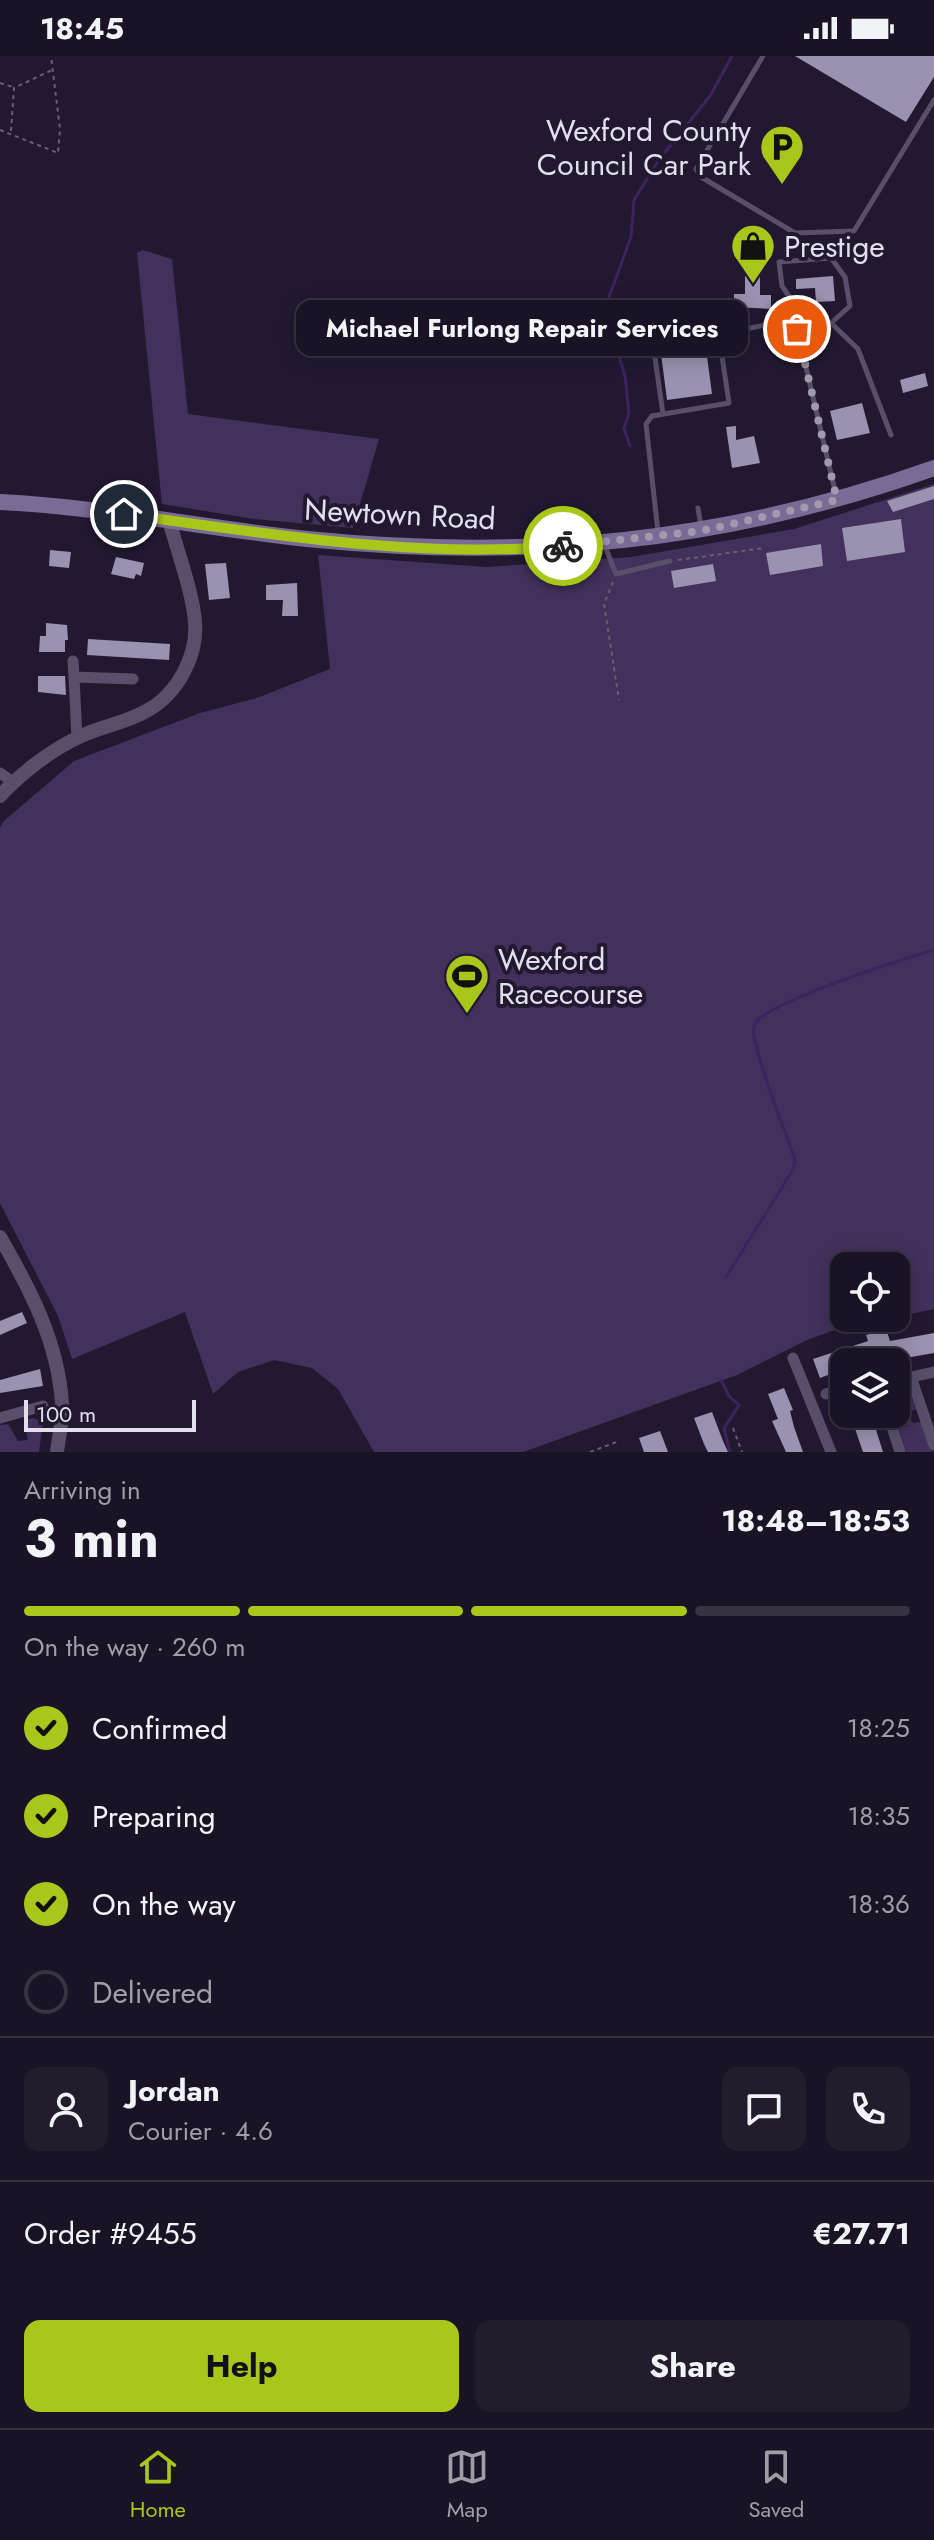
<!DOCTYPE html>
<html lang="en">
<head>
<meta charset="utf-8">
<style>
	:root { --surface:#1a1325; --page:#231c2d; --text:#f1f3f6; --muted:#9f9ea7; --line:#383242; --accent:#a9c71b }
	body { margin:0; font-family:Jost,sans-serif; background:var(--page); color:var(--text); height:100vh; display:flex; flex-direction:column; font-size:30px; white-space:nowrap }
	* { box-sizing:border-box; margin:0 }
	p { font-size:26px; color:var(--muted) }
	.icon { flex:none; width:44px; height:44px; fill:none; stroke:currentColor; stroke-width:2; stroke-linecap:round; stroke-linejoin:round }
	.map { position:relative; height:1396px; overflow:hidden }
	.details { display:flex; flex-direction:column; background:var(--surface); flex:1 }
	.details>* { flex:none }
	.controls { position:absolute; left:830px; top:1196px; display:grid; gap:16px }
	.controls a { display:grid; place-items:center; width:80px; height:80px; border-radius:16px; background:var(--surface); box-shadow:0 4px 20px #0003,0 0 0 2px var(--line); font-size:40px }
	.scale { position:absolute; left:24px; bottom:20px; width:172px; box-sizing:border-box; padding-left:8px; border:4px solid #e4dfef; border-top:0; font-size:22px; line-height:28px; white-space:nowrap; color:#e4dfef; -webkit-text-stroke:6px #221931; paint-order:stroke }
	.pin { position:absolute; display:grid; place-items:center; width:68px; height:68px; color:#fff; margin:-34px; border:4px solid #fff; border-radius:50%; box-shadow:0 2px 8px #0007 }
	.courier { position:absolute; display:grid; place-items:center; width:80px; height:80px; margin:-40px; border:6px solid #a9c71b; border-radius:50%; background:#fff; color:#222; box-shadow:0 2px 10px #0007 }
	.bubble { position:absolute; height:56px; border-radius:16px; background:var(--surface); box-shadow:0 4px 20px #0003,0 0 0 2px var(--line); font-size:26px; font-weight:700; line-height:56px; text-align:center }
	.headline em { font-style:normal; font-weight:700 }
	.headline div { display:flex; flex-direction:column-reverse }
	.headline { display:flex; align-items:center; justify-content:space-between; height:136px; padding:0 24px }
	h1 { font-size:52px; font-weight:700; line-height:60px }
	.bar { display:grid; grid-template-columns:repeat(4,1fr); gap:12px 8px; align-content:center; height:96px; padding:0 24px }
	.bar i { height:10px; border-radius:6px; background:var(--line) }
	.bar .on { background:var(--accent) }
	.bar p { grid-column:span 4 }
	.line { display:flex; align-items:center; gap:20px; padding:0 24px; border-top:2px solid var(--line) }
	.line div { flex:1 }
	.round { display:grid; place-items:center; flex:none; width:84px; height:84px; border-radius:16px; background:var(--page) }
	ol { padding:0 24px; list-style:none }
	li { display:flex; align-items:center; gap:24px; height:88px }
	li p { margin-inline-start:auto }
	li .icon { padding:8px; border-radius:50%; background:var(--accent); color:#111; stroke-width:4 }
	li:last-child { color:var(--muted) }
	li i { width:44px; height:44px; border:4px solid var(--line); border-radius:50% }
	.button { display:flex; gap:16px; margin-top:auto; padding:16px 24px }
	.button a { flex:1; height:92px; border-radius:16px; background:var(--accent); color:#111; font-size:32px; font-weight:700; line-height:92px; text-align:center }
	.button a+a { background:var(--page); color:var(--text) }
	.status { display:flex; justify-content:space-between; align-items:center; height:56px; padding:0 40px; background:var(--surface); direction:ltr }
	.status svg { height:22px; fill:currentColor }
	.menu { display:flex; justify-content:space-around; align-items:center; height:112px; border-top:2px solid var(--line); background:var(--surface); font-size:22px; color:var(--muted) }
	.menu a { display:grid; justify-items:center; gap:4px }
	.menu .on { color:var(--accent) }
	.map>svg:first-child { display:block }
	.green { fill:#42315c; fill-rule:evenodd }
	.lines { fill:none; stroke-linecap:round; stroke-linejoin:round }
	.stream { stroke:#3c245e; stroke-width:3 }
	.building { fill:#9b91b0 }
	.path { stroke:#676075; stroke-width:2; stroke-dasharray:4 4; stroke-linecap:butt }
	.service { stroke:#594f6b; stroke-width:5 }
	.minor { stroke:#594f6b; stroke-width:11 }
	.tertiary { stroke:#594f6b; stroke-width:14 }
	.secondary { stroke:#7a6b96; stroke-width:16 }
	.done { stroke:#a09aac; stroke-width:8; stroke-dasharray:0 14.4 }
	.route { stroke:#a9c71b; stroke-width:10 }
	.labels { text-anchor:middle; dominant-baseline:central; stroke-width:8; stroke-linejoin:round; paint-order:stroke }
	.poi-label { font-size:30px; fill:#e4dfef; stroke:#221931; text-anchor:start }
	.street-label { font-size:30px; fill:#e4dfef; stroke:#221931 }
</style>
</head>
<body>
<div class="status"><b>18:45</b><svg viewBox="0 0 49 12"><path d="M0 12V9h3v3zM5 12V6h3v6zM10 12V3h3v9zM15 12V0h3v12zM26 1h20v11H26zM47 4h2v5h-2z"/></svg></div>
<div class="map">
<svg width="934" height="1396" viewBox="0 0 934 1396">
	<rect width="100%" height="100%" fill="#221931"/>
	<path class="green" d="M 143,194 L 172,203 L 188,358 L 379,383 L 353,472 L 254,463 L 162,448 L 137,197 Z
		M 934,428 L 934,1253 L 838,1273 L 807,1284 L 737,1319 L 523,1396 L 374,1396 L 338,1333 L 312,1312 L 274,1304 L 238,1316 L 213,1338 L 185,1256 L 72,1303 L 58,1260 L 0,1147 L 0,771 L 5,764 L 74,705 L 200,657 L 257,642 L 330,613 L 318,499 L 487,511 L 631,501 L 794,473 ZM 844,1210 L 896,1210 L 896,1262 L 844,1262 Z
		M 896,1326 L 906,1329 L 916,1353 L 909,1356 L 912,1367 L 921,1366 L 932,1396 L 906,1396 L 899,1373 L 907,1370 L 903,1358 L 894,1358 Z
		M 33,1362 L 43,1366 L 39,1396 L 0,1396 L 0,1369 L 8,1368 L 18,1385 L 28,1384 L 25,1370 L 27,1364 Z"/>
	<g class="lines">
		<path class="stream" d="M 630,390 L 624,373 L 629,357 L 625,320 L 605,252 L 631,181 L 634,144 L 658,105 L 710,40 L 732,0
			M 726,1221 L 794,1112 L 795,1104 C 788,1082 749,986 754,970 C 761,947 907,902 934,894
			M 721,1324 L 729,1340 L 739,1349 L 724,1372 L 730,1396"/>
	</g>
	<path class="building" d="M 795,0 L 934,0 L 934,21 L 906,66 Z
		M 745,220 L 760,221 L 760,239 L 771,239 L 771,253 L 734,251 L 734,238 L 745,238 Z
		M 833,220 L 835,245 L 816,246 L 815,232 L 796,233 L 796,223 Z
		M 700,247 L 712,338 L 667,344 L 660,290 L 651,290 L 648,268 L 658,267 L 656,253 Z
		M 925,317 L 928,330 L 903,337 L 900,324 Z
		M 862,347 L 870,377 L 837,384 L 830,355 Z
		M 736,370 L 736,384 L 754,380 L 760,407 L 732,412 L 726,371 Z
		M 934,430 L 934,443 L 893,456 L 887,445 Z
		M 901,463 L 905,496 L 847,505 L 842,472 Z
		M 821,488 L 823,510 L 770,519 L 766,497 Z
		M 50,494 L 71,496 L 69,512 L 49,510 Z
		M 116,501 L 144,507 L 141,520 L 136,518 L 134,523 L 111,518 Z
		M 226,507 L 230,542 L 209,544 L 205,508 Z
		M 713,508 L 716,525 L 674,532 L 671,515 Z
		M 297,527 L 298,560 L 282,560 L 283,544 L 266,544 L 266,529 Z
		M 46,567 L 67,569 L 68,584 L 65,584 L 65,596 L 39,596 L 40,580 L 46,580 Z
		M 88,583 L 170,588 L 169,604 L 87,599 Z
		M 38,620 L 65,620 L 66,639 L 38,636 Z
		M 22,1256 L 27,1267 L 0,1279 L 0,1265 Z
		M 886,1273 L 890,1285 L 934,1277 L 934,1297 L 900,1303 L 899,1294 L 862,1306 L 844,1306 L 844,1313 L 820,1322 L 813,1303 L 868,1285 L 866,1279 Z
		M 40,1313 L 43,1330 L 0,1337 L 0,1324 Z
		M 784,1332 L 793,1354 L 790,1355 L 794,1371 L 803,1396 L 786,1396 L 772,1365 L 778,1363 L 768,1338 Z
		M 712,1356 L 723,1385 L 728,1396 L 708,1396 L 704,1388 L 694,1362 Z
		M 850,1358 L 871,1358 L 883,1396 L 863,1396 Z
		M 660,1375 L 668,1396 L 644,1396 L 639,1382 Z"/>
	<g class="lines">
		<path class="path" d="M 0,27 L 13,31
			M 0,74 L 58,97 L 60,73 L 51,0
			M 11,75 L 14,32 L 52,14
			M 678,504 L 764,492
			M 613,526 L 604,548 L 619,644
			M 733,1372 L 742,1396
			M 590,1396 L 619,1385"/>
		<path class="service" d="M 763,0 L 696,113 L 701,121 L 795,177 L 854,175 L 934,44
			M 831,202 L 845,221 L 850,250 L 831,267 L 810,272 L 782,230 L 779,206 Z
			M 831,267 L 858,293 L 891,379
			M 741,274 L 784,265 L 797,273 L 836,439
			M 654,295 L 663,358
			M 698,452 L 701,470
			M 658,476 L 646,368 L 652,360 L 729,347 L 722,300
			M 604,488 L 616,518 L 670,505"/>
		<path class="minor" d="M 73,605 L 74,621
			M 77,682 L 74,621 L 133,623
			M 0,717 L 13,726
			M 793,1302 L 831,1396
			M 911,1321 L 934,1316
			M 896,1322 L 911,1321 L 934,1389
			M 826,1338 L 844,1332
			M 888,1358 L 900,1396
			M 0,1362 L 43,1350"/>
		<path class="tertiary" d="M 0,740 C 20,718 51,694 79,681 C 101,670 127,667 148,654 C 177,638 198,600 195,566 C 193,537 177,494 169,464
			M 0,1181 C 30,1233 58,1286 62,1347 C 63,1363 59,1380 57,1396"/>
		<path class="secondary" d="M 0,446 C 103,451 204,472 307,483 C 528,505 724,487 934,412"/>
	</g>
	<g class="lines">
		<path class="done" d="M 563,490 L 701,475 L 837,444 L 797,273"/>
		<path class="route" d="M 124,458 C 269,478 416,503 563,490"/>
	</g>
	<defs>
		<g id="parking-pin" transform="scale(2.3)"><path d="M0 17L-7.5 6A9.5 9.5 0 1 1 7.5 6Z" fill="#a9c71b" stroke="#221931"/><path d="M-3.5-5.5H1a3.5 3.5 0 0 1 0 7H-1V5.5H-3.5ZM-1-3.4V-.6H.8a1.4 1.4 0 0 0 0-2.8Z" fill="#111"/></g>
		<g id="shop-pin" transform="scale(2.3)"><path d="M0 17L-7.5 6A9.5 9.5 0 1 1 7.5 6Z" fill="#a9c71b" stroke="#221931"/><path d="M-5-2.5h2.3a2.7 3.5 0 0 1 5.4 0H5L5.5 6h-11ZM-1.5-2.5h3a1.5 2.3 0 0 0-3 0Z" fill="#111"/></g>
		<g id="stadium-pin" transform="scale(2.3)"><path d="M0 17L-7.5 6A9.5 9.5 0 1 1 7.5 6Z" fill="#a9c71b" stroke="#221931"/><path d="M0-5a6.5 5 0 1 0 0 10a6.5 5 0 1 0 0-10ZM-3.5-1.8h7v3.6h-7Z" fill="#111"/></g>
	</defs>
	<g fill-rule="evenodd">
		<use href="#parking-pin" x="782" y="91"/>
		<use href="#shop-pin" x="753" y="190"/>
		<use href="#stadium-pin" x="467" y="920"/>
	</g>
	<g class="labels">
		<g class="poi-label">
			<text x="751" y="74" text-anchor="end">Wexford County<tspan x="751" dy="34">Council Car Park</tspan></text>
			<text x="784" y="190">Prestige</text>
			<text x="498" y="903">Wexford<tspan x="498" dy="34">Racecourse</tspan></text>
		</g>
		<g class="street-label">
			<text transform="translate(400 458) rotate(3)">Newtown Road</text>
		</g>
	</g>
</svg>
<div class="controls">
<a><svg class="icon" aria-label="locate" viewBox="0 0 24 24"><circle cx="12" cy="12" r="6"/><path d="M12 2v4M12 18v4M2 12h4M18 12h4"/></svg></a>
<a><svg class="icon" aria-label="layers" viewBox="0 0 24 24"><path d="M12 4l9 5-9 5-9-5zM3 14l9 5 9-5"/></svg></a>
</div>
<div class="scale">100 m</div>
<div class="pin" style="left:797px;top:273px;background:#ea580c"><svg class="icon" aria-label="bag" viewBox="0 0 24 24"><path d="M5 8h14l-1 12H6zM9 8a3 3 0 0 1 6 0"/></svg></div>
<div class="pin" style="left:124px;top:458px;background:#1f2937"><svg class="icon" aria-label="home" viewBox="0 0 24 24"><path d="M3 11l9-7 9 7M6 9v11h12V9"/></svg></div>
<div class="courier" style="left:563px;top:490px"><svg class="icon" aria-label="bike" viewBox="0 0 24 24"><circle cx="6" cy="16" r="4"/><circle cx="18" cy="16" r="4"/><path d="M6 16l4-8h5l3 8M10 8l3 8H6M13 5h3"/></svg></div>
<div class="bubble" style="left:296px;top:244px;width:452px">Michael Furlong Repair Services</div>
</div>
<section class="details">
<div class="headline"><div><h1>3 min</h1><p>Arriving in</p></div><em>18:48–18:53</em></div>
<div class="bar"><i class="on"></i><i class="on"></i><i class="on"></i><i></i><p>On the way · 260 m</p></div>
<ol>
<li><svg class="icon" aria-label="check" viewBox="0 0 24 24"><path d="M5 12l5 5 9-10"/></svg>Confirmed<p>18:25</p></li>
<li><svg class="icon" aria-label="check" viewBox="0 0 24 24"><path d="M5 12l5 5 9-10"/></svg>Preparing<p>18:35</p></li>
<li><svg class="icon" aria-label="check" viewBox="0 0 24 24"><path d="M5 12l5 5 9-10"/></svg>On the way<p>18:36</p></li>
<li><i></i>Delivered</li>
</ol>
<div class="line" style="height:144px"><a class="round"><svg class="icon" aria-label="person" viewBox="0 0 24 24"><circle cx="12" cy="8" r="4"/><path d="M4 21q1-7 8-7t8 7"/></svg></a><div><b>Jordan</b><p>Courier · 4.6</p></div><a class="round"><svg class="icon" aria-label="chat" viewBox="0 0 24 24"><path d="M4 5h16v11H9l-5 4z"/></svg></a><a class="round"><svg class="icon" aria-label="phone" viewBox="0 0 24 24"><path d="M5 4h4l2 5-3 2q2 4 5 5l2-3 5 2v4C11 20 4 13 5 4z"/></svg></a></div>
<div class="line" style="height:104px"><div>Order #9455</div><b>€27.71</b></div>
<div class="button"><a>Help</a><a>Share</a></div>
</section>
<nav class="menu">
<a class="on"><svg class="icon" aria-label="home" viewBox="0 0 24 24"><path d="M3 11l9-7 9 7M6 9v11h12V9"/></svg>Home</a>
<a><svg class="icon" aria-label="map" viewBox="0 0 24 24"><path d="M3 6l6-2 6 2 6-2v14l-6 2-6-2-6 2zM9 4v14M15 6v14"/></svg>Map</a>
<a><svg class="icon" aria-label="saved" viewBox="0 0 24 24"><path d="M7 4h10v16l-5-4-5 4z"/></svg>Saved</a>
</nav>
</body>
</html>
